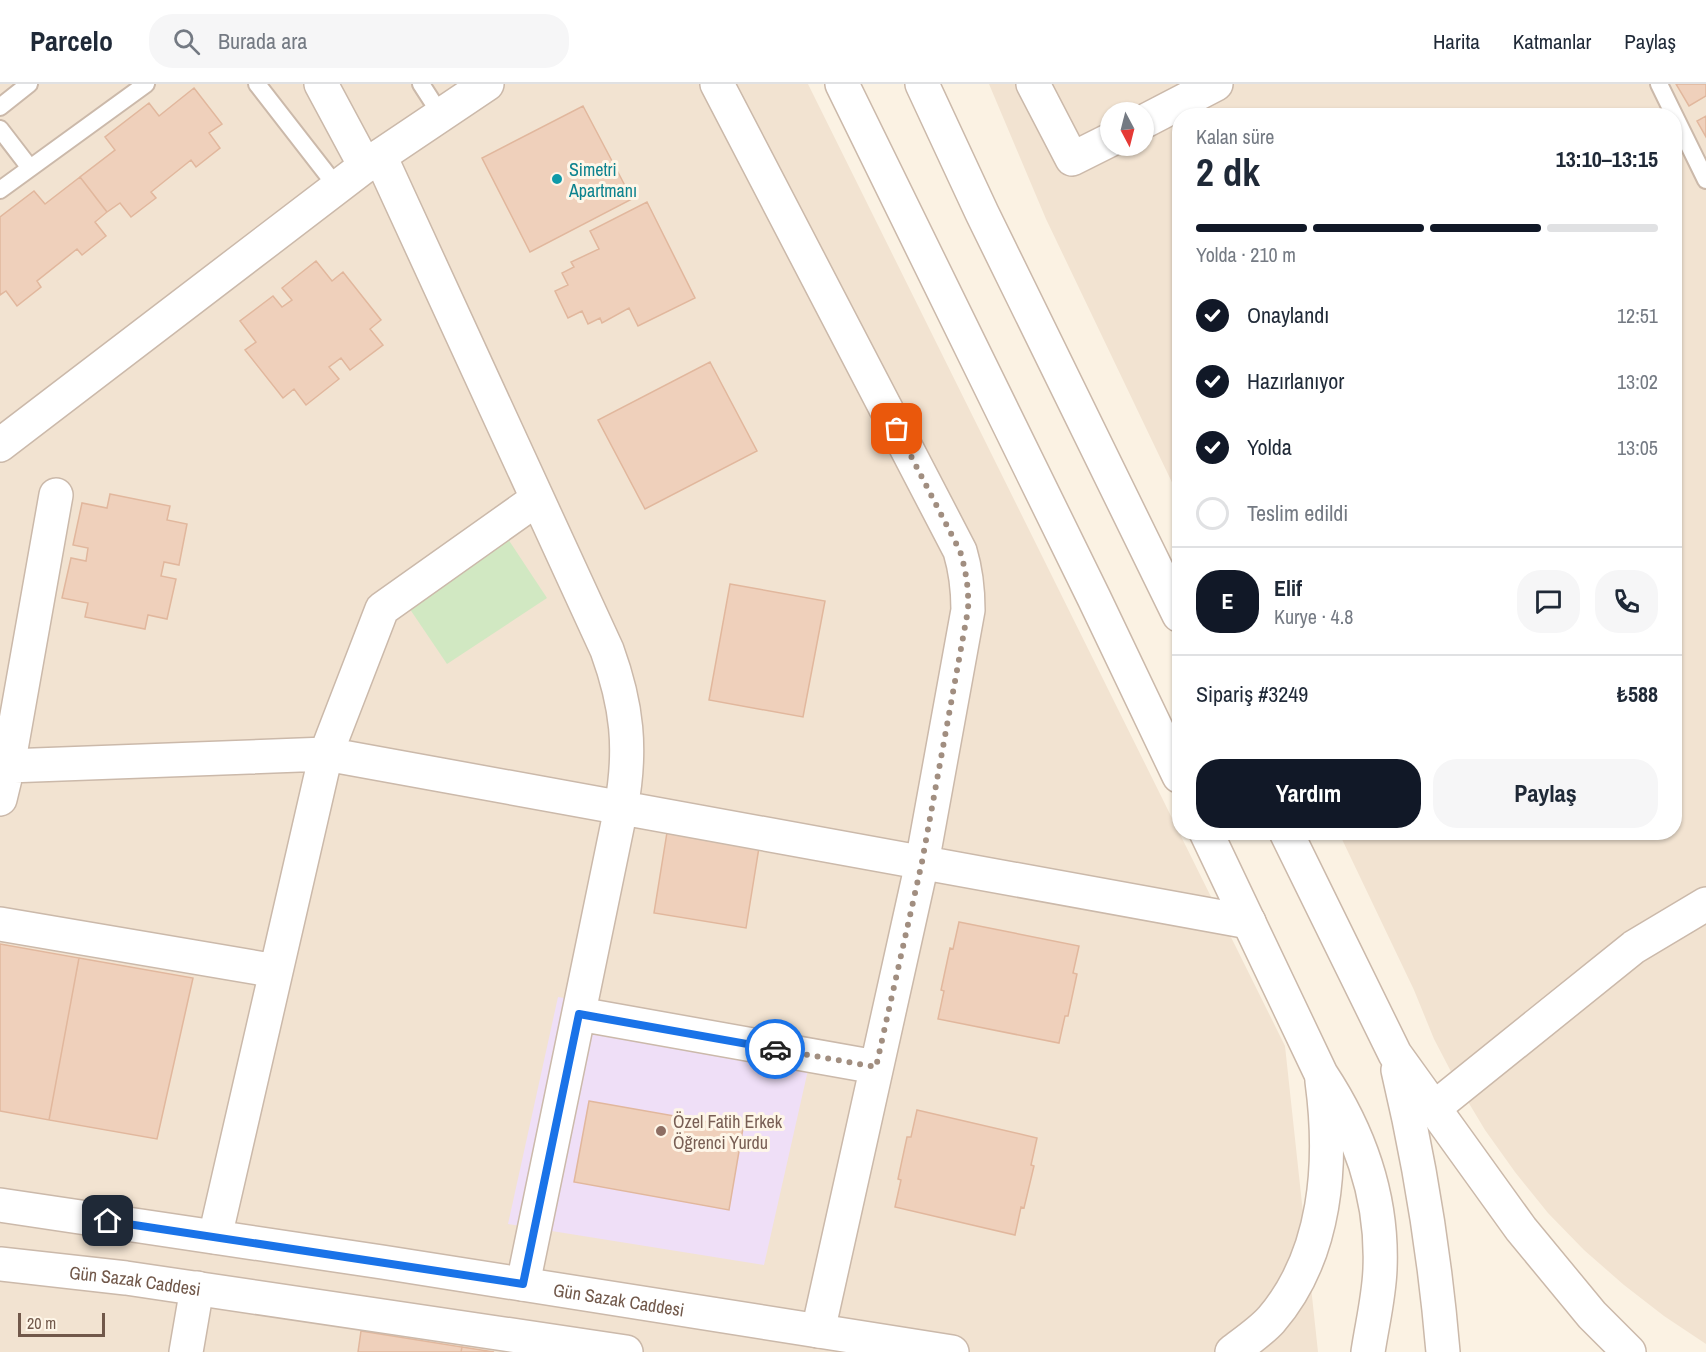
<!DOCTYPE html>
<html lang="tr">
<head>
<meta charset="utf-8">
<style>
	:root { --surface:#fff; --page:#f6f6f7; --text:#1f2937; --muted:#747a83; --line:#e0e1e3; --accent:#111827 }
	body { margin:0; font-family:"Archivo Narrow",sans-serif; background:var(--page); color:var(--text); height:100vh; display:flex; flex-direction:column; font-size:22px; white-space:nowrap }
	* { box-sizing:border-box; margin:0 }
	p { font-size:20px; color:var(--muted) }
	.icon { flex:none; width:33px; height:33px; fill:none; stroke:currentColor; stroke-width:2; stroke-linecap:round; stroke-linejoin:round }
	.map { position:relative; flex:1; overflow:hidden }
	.side { position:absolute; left:1172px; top:24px; width:510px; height:732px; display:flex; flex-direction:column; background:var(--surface); border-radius:24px; box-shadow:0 2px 4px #0004 }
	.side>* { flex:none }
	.needle { width:39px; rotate:173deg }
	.buttons { position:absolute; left:1100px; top:18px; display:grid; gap:12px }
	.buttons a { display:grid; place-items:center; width:54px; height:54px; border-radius:50%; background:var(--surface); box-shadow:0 2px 4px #0004; font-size:30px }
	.scale { position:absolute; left:18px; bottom:15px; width:87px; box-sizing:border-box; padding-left:6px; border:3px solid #71584a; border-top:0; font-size:16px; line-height:21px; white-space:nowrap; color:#71584a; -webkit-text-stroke:4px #fef6e8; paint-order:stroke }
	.pin { position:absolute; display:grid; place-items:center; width:51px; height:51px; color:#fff; margin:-26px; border-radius:12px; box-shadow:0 3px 9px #0006 }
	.courier { position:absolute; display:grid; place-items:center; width:60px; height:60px; margin:-30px; border:4px solid #1a73e8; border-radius:50%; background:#fff; color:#222; box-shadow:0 2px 8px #0007 }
	.overview em { font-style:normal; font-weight:700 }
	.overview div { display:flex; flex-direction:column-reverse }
	.overview { display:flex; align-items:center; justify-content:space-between; height:102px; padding:0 24px }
	h1 { font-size:39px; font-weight:700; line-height:45px }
	.bar { display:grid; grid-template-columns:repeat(4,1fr); gap:9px 6px; align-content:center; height:72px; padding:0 24px }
	.bar i { height:8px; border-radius:4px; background:var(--line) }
	.bar .selected { background:var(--accent) }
	.bar p { grid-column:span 4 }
	.line { display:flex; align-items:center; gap:15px; padding:0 24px; border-top:2px solid var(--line) }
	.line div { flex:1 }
	.round { display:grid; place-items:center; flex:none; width:63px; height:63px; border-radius:24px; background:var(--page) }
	ol { padding:0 24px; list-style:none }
	li { display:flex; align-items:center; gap:18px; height:66px }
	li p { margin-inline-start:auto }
	li .icon { padding:6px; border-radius:50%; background:var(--accent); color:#fff; stroke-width:4 }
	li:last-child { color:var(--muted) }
	li i { width:33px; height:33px; border:3px solid var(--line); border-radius:50% }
	.primary-button { display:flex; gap:12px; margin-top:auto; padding:12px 24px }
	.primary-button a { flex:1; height:69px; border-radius:24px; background:var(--accent); color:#fff; font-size:24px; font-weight:700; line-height:69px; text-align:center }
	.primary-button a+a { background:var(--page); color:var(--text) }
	header { display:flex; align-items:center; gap:36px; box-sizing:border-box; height:84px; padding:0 30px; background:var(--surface); border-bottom:2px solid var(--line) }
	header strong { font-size:28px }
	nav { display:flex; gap:33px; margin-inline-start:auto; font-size:21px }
	.search { width:420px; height:54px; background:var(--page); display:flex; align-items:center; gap:15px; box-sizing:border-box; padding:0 21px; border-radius:24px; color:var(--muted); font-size:22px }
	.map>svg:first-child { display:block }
	.residential { fill:#f2e3d1; fill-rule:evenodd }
	.education { fill:#efdff7 }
	.green { fill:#d1e8c2 }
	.building { fill:#efd0bb; stroke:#e1b79d; stroke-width:1.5 }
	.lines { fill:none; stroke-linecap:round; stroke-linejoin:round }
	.service-casing { stroke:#cbb9aa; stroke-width:20 }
	.minor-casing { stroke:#cbb9aa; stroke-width:36 }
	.tertiary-casing { stroke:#cbb9aa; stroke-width:36 }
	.service { stroke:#fff; stroke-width:16 }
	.minor { stroke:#fff; stroke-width:33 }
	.tertiary { stroke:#fff; stroke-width:33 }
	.done { stroke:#a18e80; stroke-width:6; stroke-dasharray:0 10.8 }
	.route { stroke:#1a73e8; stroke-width:8 }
	.culture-dot { fill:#0f9aa8; stroke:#fef6e8; stroke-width:2 }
	.education-dot { fill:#8d6e63; stroke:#fef6e8; stroke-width:2 }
	.labels { text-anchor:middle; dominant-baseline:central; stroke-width:6; stroke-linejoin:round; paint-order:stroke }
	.culture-label { font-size:18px; fill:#0d838f; stroke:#fef6e8; text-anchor:start }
	.education-label { font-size:18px; fill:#785e54; stroke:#fef6e8; text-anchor:start }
	.street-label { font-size:18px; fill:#71584a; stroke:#fef6e8 }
</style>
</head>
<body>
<header>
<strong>Parcelo</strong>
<div class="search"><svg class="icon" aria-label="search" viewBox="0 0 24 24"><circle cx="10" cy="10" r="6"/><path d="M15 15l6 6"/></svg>Burada ara</div>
<nav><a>Harita</a><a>Katmanlar</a><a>Paylaş</a></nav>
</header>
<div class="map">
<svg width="1706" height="1268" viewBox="0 0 1706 1268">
	<rect width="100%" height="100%" fill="#fbf2e3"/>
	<path class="residential" d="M 0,0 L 808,0 L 1285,962 L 1318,1268 L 0,1268 Z
		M 989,0 L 1706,0 L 1706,1260 L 1664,1232 L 1624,1201 L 1584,1166 L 1548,1129 L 1515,1088 L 1485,1046 L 1458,1001 L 1434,955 L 1414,906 L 1339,749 L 1674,748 L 1674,32 L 1179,32 L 1179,413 L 1046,135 ZM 1110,28 L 1143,28 L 1143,62 L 1110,62 Z"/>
	<path class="education" d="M 558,913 L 815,955 L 764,1181 L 508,1140 Z"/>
	<path class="green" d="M 500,443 L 547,514 L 447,580 L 399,509 Z"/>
	<path class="building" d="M 1676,0 L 1706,0 L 1706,12 L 1689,22 Z
		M 194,4 L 222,40 L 209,49 L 220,64 L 196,83 L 191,76 L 151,108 L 156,114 L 131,133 L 120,119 L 107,128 L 80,93 L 115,66 L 105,53 L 149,19 L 159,32 Z
		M 583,22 L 632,115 L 530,168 L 482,74 Z
		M 1706,32 L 1706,53 L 1697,37 Z
		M 80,93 L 107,128 L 95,138 L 106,152 L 82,171 L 77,165 L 37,197 L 41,203 L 17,222 L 6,207 L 0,211 L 0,133 L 34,107 L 45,120 Z
		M 647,118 L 695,214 L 638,242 L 629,224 L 602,239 L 600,234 L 588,240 L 582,227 L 568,234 L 555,207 L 568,201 L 562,189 L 574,183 L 571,178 L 599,165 L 590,147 Z
		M 316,177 L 332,197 L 343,188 L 381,236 L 370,245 L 383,261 L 350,286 L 341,274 L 329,283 L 339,295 L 306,321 L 294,305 L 283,314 L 245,266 L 256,258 L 240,237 L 273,212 L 282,223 L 292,216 L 282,204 Z
		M 710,278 L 757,367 L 645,425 L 598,336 Z
		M 110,410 L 170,422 L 167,436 L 187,440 L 179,481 L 164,478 L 161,492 L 176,495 L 167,535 L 148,531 L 145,545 L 85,533 L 88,519 L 62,514 L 71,474 L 86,477 L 88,464 L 73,461 L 82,419 L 107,424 Z
		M 730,500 L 825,517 L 803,633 L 709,616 Z
		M 669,736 L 761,751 L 746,844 L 654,829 Z
		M 959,838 L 1079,862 L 1073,889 L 1077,890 L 1068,932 L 1065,932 L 1059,959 L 938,935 L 944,907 L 941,906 L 950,864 L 953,865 Z
		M 0,860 L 79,874 L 49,1036 L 0,1027 Z
		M 79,874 L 193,894 L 157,1055 L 49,1036 Z
		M 589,1017 L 743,1044 L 729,1126 L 574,1098 Z
		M 917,1026 L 1037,1054 L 1031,1081 L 1034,1082 L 1024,1124 L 1021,1123 L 1015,1151 L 895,1123 L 901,1096 L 898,1095 L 907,1053 L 911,1053 Z
		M 361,1247 L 462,1263 L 461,1268 L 358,1268 Z
		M 462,1263 L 494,1268 L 461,1268 Z"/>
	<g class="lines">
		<g class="service-casing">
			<path id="service" d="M 257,0 L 337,103
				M 421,0 L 441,31
				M 1659,0 L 1706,96
				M 0,23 L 29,0
				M 0,45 L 30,84
				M 0,106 L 146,0"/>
		</g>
		<g class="minor-casing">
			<path id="minor" d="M 321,0 L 365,82
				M 717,0 L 960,467 C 966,487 968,505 968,526 L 922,779 L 818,1247
				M 1033,0 L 1072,75 L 1110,56
				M 1143,38 L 1216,0
				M 380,72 L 607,566 C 627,621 632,665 621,724 L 523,1200
				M 8,682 L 326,670 L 1249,838
				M 0,715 L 8,682 L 56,411
				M 0,840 L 276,887
				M 579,930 L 876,983
				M 1434,1024 L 1634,863 L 1706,820
				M 215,1153 L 326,670 L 382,525 L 537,415
				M 186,1268 L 197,1204"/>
		</g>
		<g class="tertiary-casing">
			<g id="tertiary">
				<path d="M 842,0 L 1094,514 L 1179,692"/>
				<path d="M 922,0 L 982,129 L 1179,531"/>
				<path d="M 0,361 L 365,82 L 487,0"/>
				<path d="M 1206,748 L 1321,990 C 1360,1049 1383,1113 1380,1185 C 1379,1213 1372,1241 1368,1268"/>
				<path d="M 1286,748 L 1395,970 L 1521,1145 L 1592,1231 L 1629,1268"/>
				<path d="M 1398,986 C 1420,1079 1435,1173 1443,1268"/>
				<path id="s1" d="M 0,1121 L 382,1178 L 952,1268"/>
				<path id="s2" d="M 0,1180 L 126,1194 L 626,1268"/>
				<path d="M 1232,1268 C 1245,1258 1260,1248 1271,1236 C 1327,1171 1333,1079 1322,997"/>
			</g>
		</g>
		<use href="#service" class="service"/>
		<use href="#minor" class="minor"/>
		<use href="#tertiary" class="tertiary"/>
	</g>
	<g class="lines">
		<path class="done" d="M 775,965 L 876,983 L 922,778 L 968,526 C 969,505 966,487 960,467 L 897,345"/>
		<path class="route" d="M 108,1137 L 523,1200 L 579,930 L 775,965"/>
	</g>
	<circle class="culture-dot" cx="557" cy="95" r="6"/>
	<circle class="education-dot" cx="661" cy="1047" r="6"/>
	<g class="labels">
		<g class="culture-label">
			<text x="569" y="85">Simetri<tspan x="569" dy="21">Apartmanı</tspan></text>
		</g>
		<g class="education-label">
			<text x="673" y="1037">Özel Fatih Erkek<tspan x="673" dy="21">Öğrenci Yurdu</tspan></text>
		</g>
		<g class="street-label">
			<text stroke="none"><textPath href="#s2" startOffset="136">Gün Sazak Caddesi</textPath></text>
			<text stroke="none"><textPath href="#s1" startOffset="626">Gün Sazak Caddesi</textPath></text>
		</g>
	</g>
</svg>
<div class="buttons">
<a><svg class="needle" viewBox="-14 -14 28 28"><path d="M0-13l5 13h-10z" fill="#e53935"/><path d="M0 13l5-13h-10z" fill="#747a83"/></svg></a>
</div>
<div class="scale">20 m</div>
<div class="pin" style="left:897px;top:345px;background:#ea580c"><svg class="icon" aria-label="bag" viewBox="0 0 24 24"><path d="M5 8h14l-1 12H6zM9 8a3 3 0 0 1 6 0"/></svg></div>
<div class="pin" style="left:108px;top:1137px;background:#1f2937"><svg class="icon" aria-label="home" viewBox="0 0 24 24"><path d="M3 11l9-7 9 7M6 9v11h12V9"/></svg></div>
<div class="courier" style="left:775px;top:965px"><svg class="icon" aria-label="car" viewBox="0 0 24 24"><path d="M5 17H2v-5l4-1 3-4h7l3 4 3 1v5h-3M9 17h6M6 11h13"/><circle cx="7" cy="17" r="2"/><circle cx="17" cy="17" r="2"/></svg></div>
<section class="side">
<div class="overview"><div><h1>2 dk</h1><p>Kalan süre</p></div><em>13:10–13:15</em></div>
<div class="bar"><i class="selected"></i><i class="selected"></i><i class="selected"></i><i></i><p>Yolda · 210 m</p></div>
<ol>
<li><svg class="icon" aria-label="check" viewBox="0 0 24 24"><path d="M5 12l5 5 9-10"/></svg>Onaylandı<p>12:51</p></li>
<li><svg class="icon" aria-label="check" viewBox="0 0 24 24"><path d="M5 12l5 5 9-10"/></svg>Hazırlanıyor<p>13:02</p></li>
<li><svg class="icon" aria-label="check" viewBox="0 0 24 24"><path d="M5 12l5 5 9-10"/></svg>Yolda<p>13:05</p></li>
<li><i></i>Teslim edildi</li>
</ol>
<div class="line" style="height:108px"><b class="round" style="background:var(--accent);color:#fff">E</b><div><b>Elif</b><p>Kurye · 4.8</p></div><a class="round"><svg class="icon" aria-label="chat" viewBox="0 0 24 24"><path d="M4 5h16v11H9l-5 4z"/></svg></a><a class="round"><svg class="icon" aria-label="phone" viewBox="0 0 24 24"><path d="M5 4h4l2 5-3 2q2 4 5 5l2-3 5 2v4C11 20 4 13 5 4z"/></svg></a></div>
<div class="line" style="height:78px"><div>Sipariş #3249</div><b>₺588</b></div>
<div class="primary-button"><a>Yardım</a><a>Paylaş</a></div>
</section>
</div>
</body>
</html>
